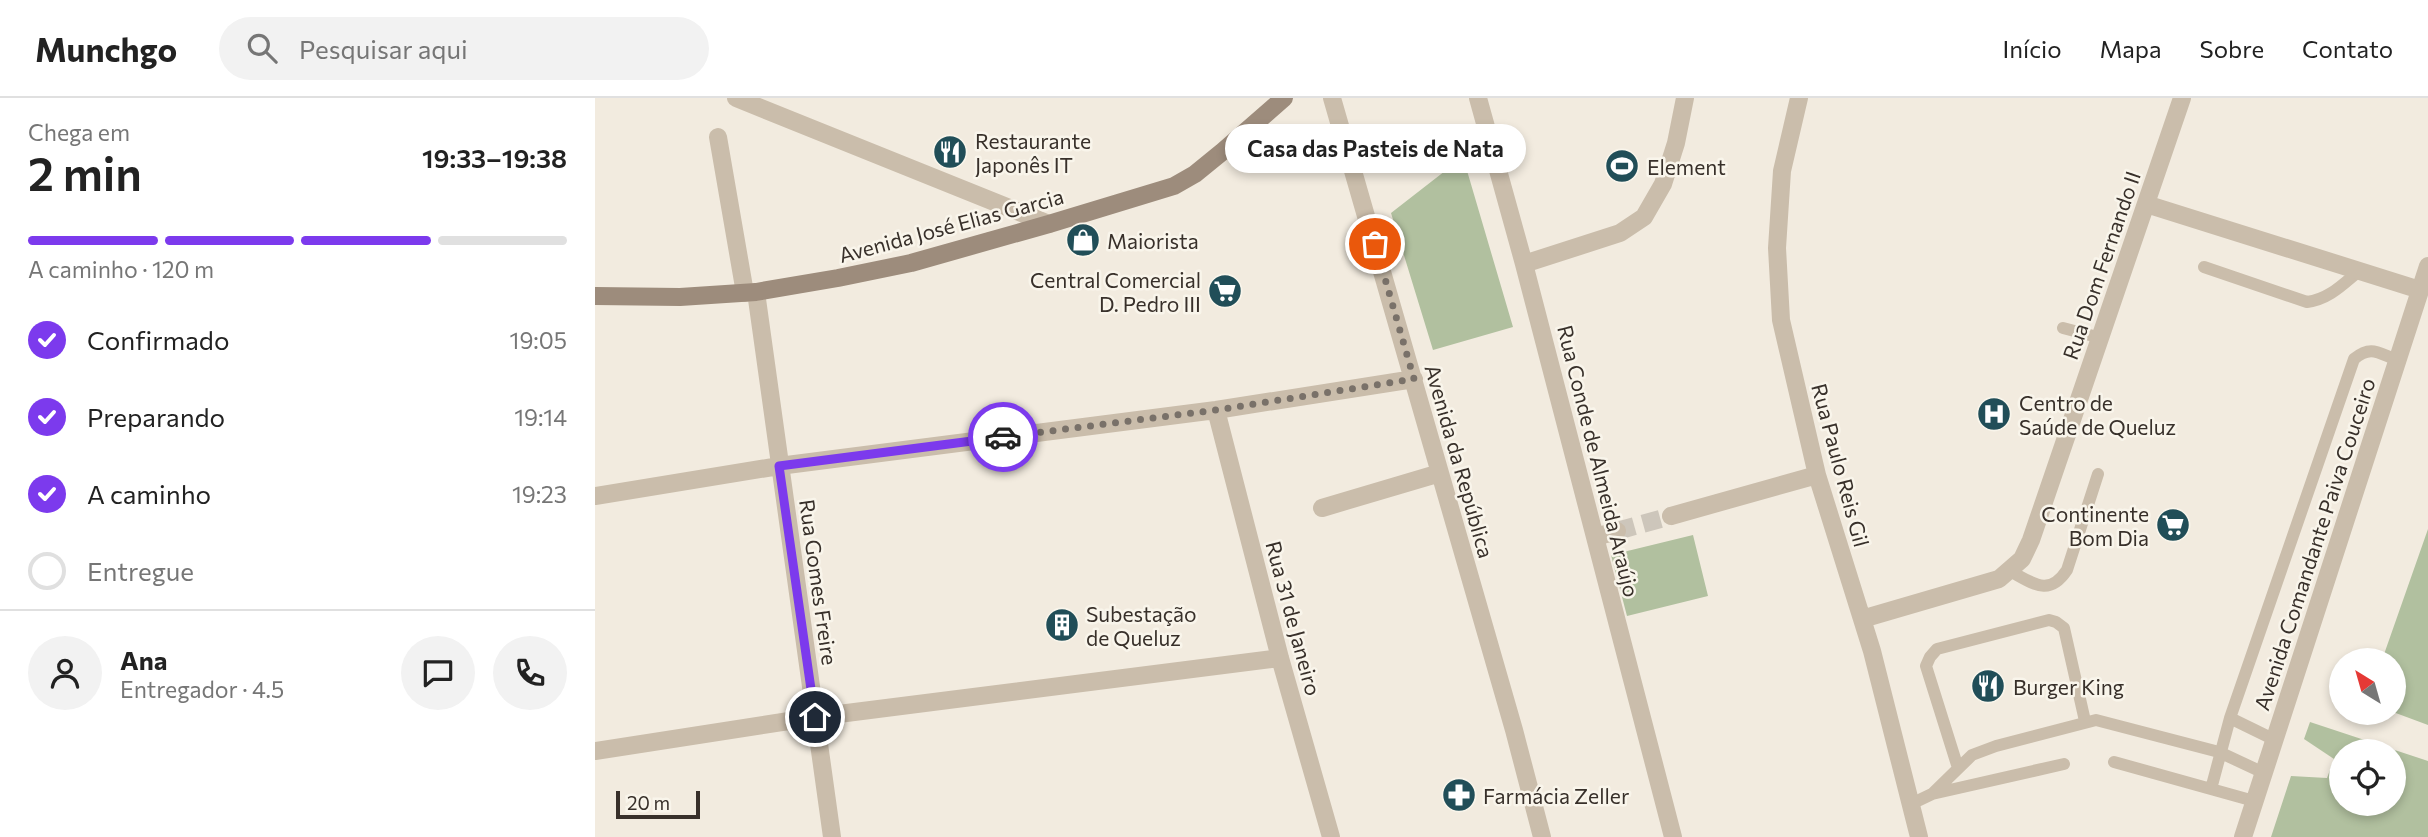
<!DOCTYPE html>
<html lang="pt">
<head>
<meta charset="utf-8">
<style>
	:root { --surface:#fff; --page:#f2f2f2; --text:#222; --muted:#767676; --line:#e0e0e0; --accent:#7c3aed }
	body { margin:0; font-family:Commissioner,sans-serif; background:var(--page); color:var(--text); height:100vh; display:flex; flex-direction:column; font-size:26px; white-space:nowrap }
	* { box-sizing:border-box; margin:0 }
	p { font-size:23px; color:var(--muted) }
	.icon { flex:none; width:38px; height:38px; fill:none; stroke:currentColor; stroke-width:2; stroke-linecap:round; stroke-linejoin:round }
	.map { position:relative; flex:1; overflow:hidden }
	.details { display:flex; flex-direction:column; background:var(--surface); width:595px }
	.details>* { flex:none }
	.needle { width:46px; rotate:323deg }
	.tools { position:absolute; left:1734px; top:550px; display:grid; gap:14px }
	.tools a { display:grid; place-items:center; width:77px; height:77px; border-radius:50%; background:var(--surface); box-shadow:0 4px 10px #0003; font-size:35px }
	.scale { position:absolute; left:21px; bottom:18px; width:84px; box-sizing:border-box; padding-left:7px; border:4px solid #38302a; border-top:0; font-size:19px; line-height:24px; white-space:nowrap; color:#38302a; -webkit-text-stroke:5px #f9f5eb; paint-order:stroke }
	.pin { position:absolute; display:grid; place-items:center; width:60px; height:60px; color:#fff; margin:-30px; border:4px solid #fff; border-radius:50%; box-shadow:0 2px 7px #0007 }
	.courier { position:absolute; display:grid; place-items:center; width:70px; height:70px; margin:-35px; border:5px solid #7c3aed; border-radius:50%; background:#fff; color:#222; box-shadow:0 2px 9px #0007 }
	.bubble { position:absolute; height:49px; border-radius:24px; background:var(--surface); box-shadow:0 4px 10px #0003; font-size:23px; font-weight:600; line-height:49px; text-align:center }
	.summary em { font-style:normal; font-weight:600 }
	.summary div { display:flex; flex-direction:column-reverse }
	.summary { display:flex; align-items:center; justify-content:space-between; height:119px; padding:0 28px }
	h1 { font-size:46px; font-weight:600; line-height:52px }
	.bar { display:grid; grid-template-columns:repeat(4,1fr); gap:10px 7px; align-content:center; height:84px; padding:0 28px }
	.bar i { height:9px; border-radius:5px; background:var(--line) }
	.bar .on { background:var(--accent) }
	.bar p { grid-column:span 4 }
	.line { display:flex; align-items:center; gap:18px; padding:0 28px; border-top:2px solid var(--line) }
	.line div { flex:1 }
	.round { display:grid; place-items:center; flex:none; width:74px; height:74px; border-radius:37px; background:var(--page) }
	ol { padding:0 28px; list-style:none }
	li { display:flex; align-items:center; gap:21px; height:77px }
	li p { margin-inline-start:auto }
	li .icon { padding:7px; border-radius:50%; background:var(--accent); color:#fff; stroke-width:4 }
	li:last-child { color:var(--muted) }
	li i { width:38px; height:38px; border:4px solid var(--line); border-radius:50% }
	header { display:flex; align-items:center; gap:42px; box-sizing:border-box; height:98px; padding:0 35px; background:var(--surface); border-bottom:2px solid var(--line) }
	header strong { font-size:33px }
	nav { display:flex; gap:38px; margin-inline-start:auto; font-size:24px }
	.search { width:490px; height:63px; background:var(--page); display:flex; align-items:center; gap:18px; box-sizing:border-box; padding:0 24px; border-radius:38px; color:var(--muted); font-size:26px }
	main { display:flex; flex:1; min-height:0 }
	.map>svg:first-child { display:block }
	.green { fill:#b1c09f; fill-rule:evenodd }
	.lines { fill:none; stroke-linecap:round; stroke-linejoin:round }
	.street-tunnel { stroke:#cdc6bb; stroke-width:18; stroke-dasharray:18 9; stroke-linecap:butt }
	.lane { stroke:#cabdab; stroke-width:12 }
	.street { stroke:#cabdab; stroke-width:18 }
	.secondary { stroke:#9d8c7c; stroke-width:18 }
	.done { stroke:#797169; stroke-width:7; stroke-dasharray:0 12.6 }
	.route { stroke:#7c3aed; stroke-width:9 }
	.labels { text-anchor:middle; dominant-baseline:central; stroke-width:5; stroke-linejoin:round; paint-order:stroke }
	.poi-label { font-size:21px; fill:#38302a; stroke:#f9f5eb; text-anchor:start }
	.street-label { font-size:21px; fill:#38302a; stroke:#f9f5eb }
</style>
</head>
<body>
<header>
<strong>Munchgo</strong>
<div class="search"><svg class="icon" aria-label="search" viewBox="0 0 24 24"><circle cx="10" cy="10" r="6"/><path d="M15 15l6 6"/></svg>Pesquisar aqui</div>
<nav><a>Início</a><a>Mapa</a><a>Sobre</a><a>Contato</a></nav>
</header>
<main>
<section class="details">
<div class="summary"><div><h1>2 min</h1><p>Chega em</p></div><em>19:33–19:38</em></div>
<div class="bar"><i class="on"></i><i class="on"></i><i class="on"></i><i></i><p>A caminho · 120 m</p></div>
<ol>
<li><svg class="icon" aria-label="check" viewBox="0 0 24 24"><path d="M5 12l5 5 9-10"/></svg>Confirmado<p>19:05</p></li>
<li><svg class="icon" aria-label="check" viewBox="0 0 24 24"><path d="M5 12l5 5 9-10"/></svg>Preparando<p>19:14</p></li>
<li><svg class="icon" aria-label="check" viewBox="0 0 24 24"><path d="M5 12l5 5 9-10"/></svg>A caminho<p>19:23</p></li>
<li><i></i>Entregue</li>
</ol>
<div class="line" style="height:126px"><a class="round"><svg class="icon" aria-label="person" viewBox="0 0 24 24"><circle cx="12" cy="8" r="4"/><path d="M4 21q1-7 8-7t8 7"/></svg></a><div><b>Ana</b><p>Entregador · 4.5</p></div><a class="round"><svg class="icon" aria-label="chat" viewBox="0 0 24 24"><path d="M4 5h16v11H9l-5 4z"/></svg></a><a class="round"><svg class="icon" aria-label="phone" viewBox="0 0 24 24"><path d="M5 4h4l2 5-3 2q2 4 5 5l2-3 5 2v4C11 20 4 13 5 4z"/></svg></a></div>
</section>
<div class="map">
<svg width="1833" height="739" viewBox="0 0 1833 739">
	<rect width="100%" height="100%" fill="#f2ebdf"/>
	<path class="green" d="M 868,59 L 918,229 L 838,252 L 796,115 Z
		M 1833,431 L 1833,627 L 1798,614 L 1799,562 L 1787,562 Z
		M 1098,437 L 1113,498 L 1032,518 L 1016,457 Z
		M 1715,624 L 1833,663 L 1833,739 L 1676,739 L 1696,678 L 1732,680 L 1739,661 L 1709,641 ZM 1746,653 L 1799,653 L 1799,705 L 1746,705 Z"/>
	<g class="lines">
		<path class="street-tunnel" d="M 1022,433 L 1076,418"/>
		<path class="lane" d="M 1609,169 L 1712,204 C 1734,201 1747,187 1764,173
			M 1468,230 L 1506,240
			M 1415,473 C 1439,486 1454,499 1472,472 L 1503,376
			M 1635,620 L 1680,642
			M 1519,664 L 1659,703
			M 1363,670 L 1331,568 L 1335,559 L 1342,551 L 1454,522 L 1461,524 L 1469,530 L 1490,623
			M 1616,691 L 1635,620 L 1759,261 C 1776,247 1783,255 1802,262
			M 1337,696 L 1469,666
			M 1316,706 L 1337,696 L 1377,657 L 1401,648 L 1501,622 L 1624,654 L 1669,675"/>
		<path class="street" d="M 141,0 L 454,126
			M 737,0 L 919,632 L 947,739
			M 883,0 L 929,166 L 1078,739
			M 1204,0 L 1187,73 L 1182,150 L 1186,222 L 1222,377 L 1277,553 L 1324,739
			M 123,39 L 150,195
			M 1551,106 L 1825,192
			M 929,166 L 1025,135 L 1049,119 L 1068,86 L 1081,45 L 1090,0
			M 161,194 L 237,739
			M 621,312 L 685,560 L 736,739
			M 0,398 L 184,368 L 621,312 L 819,281
			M 727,410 L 845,375
			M 1076,418 L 1222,377
			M 1000,439 L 1022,433
			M 1267,521 L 1404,481 L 1427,461 L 1436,442 L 1587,0
			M 0,653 L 220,619 L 685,560
			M 1648,739 L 1833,168"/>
		<path class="secondary" d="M 0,198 L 85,199 L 161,194 L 243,180 L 316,165 L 454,126 L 579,88 L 600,76 L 627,54 L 689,0"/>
	</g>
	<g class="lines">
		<path class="done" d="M 408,339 L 621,312 L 819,281 L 780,146"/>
		<path class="route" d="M 220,619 L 184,368 L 408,339"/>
	</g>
	<defs>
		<g id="restaurant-disc" transform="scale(1.75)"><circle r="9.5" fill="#214e58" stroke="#f9f5eb"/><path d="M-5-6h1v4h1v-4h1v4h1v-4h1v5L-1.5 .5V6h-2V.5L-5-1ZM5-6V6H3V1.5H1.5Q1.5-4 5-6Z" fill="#fff"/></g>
		<g id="stadium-disc" transform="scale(1.75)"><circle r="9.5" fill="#214e58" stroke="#f9f5eb"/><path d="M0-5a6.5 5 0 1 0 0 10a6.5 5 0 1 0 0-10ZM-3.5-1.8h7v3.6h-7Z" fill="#fff"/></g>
		<g id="shop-disc" transform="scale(1.75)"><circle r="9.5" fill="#214e58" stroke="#f9f5eb"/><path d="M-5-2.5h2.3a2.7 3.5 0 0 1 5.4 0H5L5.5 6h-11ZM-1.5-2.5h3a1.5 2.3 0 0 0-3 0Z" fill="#fff"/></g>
		<g id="supermarket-disc" transform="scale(1.75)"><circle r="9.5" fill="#214e58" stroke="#f9f5eb"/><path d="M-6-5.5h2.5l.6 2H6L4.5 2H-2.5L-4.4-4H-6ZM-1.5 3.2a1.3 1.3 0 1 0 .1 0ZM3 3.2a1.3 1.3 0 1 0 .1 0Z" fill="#fff"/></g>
		<g id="hospital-disc" transform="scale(1.75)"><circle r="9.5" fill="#214e58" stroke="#f9f5eb"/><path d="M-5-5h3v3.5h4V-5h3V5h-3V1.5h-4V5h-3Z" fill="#fff"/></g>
		<g id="building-disc" transform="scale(1.75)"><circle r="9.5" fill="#214e58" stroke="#f9f5eb"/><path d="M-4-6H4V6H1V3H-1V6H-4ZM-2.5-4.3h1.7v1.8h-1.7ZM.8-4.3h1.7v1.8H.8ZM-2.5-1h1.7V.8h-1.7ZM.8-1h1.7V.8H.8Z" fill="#fff"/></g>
		<g id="pharmacy-disc" transform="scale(1.75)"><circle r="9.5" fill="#214e58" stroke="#f9f5eb"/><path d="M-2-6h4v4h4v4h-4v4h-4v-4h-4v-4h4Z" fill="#fff"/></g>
	</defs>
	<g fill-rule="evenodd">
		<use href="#restaurant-disc" x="355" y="54"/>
		<use href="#stadium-disc" x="1027" y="68"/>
		<use href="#shop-disc" x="488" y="142"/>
		<use href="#supermarket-disc" x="630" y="193"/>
		<use href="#hospital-disc" x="1399" y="316"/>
		<use href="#supermarket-disc" x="1578" y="427"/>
		<use href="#building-disc" x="467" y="527"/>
		<use href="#restaurant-disc" x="1393" y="588"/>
		<use href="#pharmacy-disc" x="864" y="697"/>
	</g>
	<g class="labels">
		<g class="poi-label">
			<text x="380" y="42">Restaurante<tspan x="380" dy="24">Japonês IT</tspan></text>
			<text x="1052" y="68">Element</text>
			<text x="512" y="142">Maiorista</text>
			<text x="606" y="181" text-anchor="end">Central Comercial<tspan x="606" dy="24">D. Pedro III</tspan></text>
			<text x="1424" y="304">Centro de<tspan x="1424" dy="24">Saúde de Queluz</tspan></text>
			<text x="1554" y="415" text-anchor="end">Continente<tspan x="1554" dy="24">Bom Dia</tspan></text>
			<text x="491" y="515">Subestação<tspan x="491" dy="24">de Queluz</tspan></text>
			<text x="1418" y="588">Burger King</text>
			<text x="888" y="697">Farmácia Zeller</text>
		</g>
		<g class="street-label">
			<text transform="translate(356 127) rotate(-15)">Avenida José Elias Garcia</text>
			<text transform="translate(1506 167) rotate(-71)">Rua Dom Fernando II</text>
			<text transform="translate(865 363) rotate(74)">Avenida da República</text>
			<text transform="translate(1004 363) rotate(76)">Rua Conde de Almeida Araújo</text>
			<text transform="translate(1246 367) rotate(75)">Rua Paulo Reis Gil</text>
			<text transform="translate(1719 446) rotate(-72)">Avenida Comandante Paiva Couceiro</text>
			<text transform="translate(224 484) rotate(82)">Rua Gomes Freire</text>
			<text transform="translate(699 520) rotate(75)">Rua 31 de Janeiro</text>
		</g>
	</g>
</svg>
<div class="tools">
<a><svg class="needle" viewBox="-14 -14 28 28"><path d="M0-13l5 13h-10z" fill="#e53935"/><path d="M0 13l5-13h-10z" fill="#767676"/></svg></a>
<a><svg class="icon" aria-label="locate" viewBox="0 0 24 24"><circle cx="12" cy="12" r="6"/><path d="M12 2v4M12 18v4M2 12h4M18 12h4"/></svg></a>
</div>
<div class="scale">20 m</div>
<div class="pin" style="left:780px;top:146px;background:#ea580c"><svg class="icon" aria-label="bag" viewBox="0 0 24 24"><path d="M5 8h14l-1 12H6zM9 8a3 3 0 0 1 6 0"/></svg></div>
<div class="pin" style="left:220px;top:619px;background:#1f2937"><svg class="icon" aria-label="home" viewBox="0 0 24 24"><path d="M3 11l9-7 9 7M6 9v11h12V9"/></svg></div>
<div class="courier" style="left:408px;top:339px"><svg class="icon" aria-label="car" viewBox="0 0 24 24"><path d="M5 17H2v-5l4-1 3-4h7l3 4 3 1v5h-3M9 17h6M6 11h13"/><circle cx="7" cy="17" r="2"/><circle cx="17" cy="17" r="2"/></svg></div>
<div class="bubble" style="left:630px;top:26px;width:301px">Casa das Pasteis de Nata</div>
</div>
</main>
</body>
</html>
